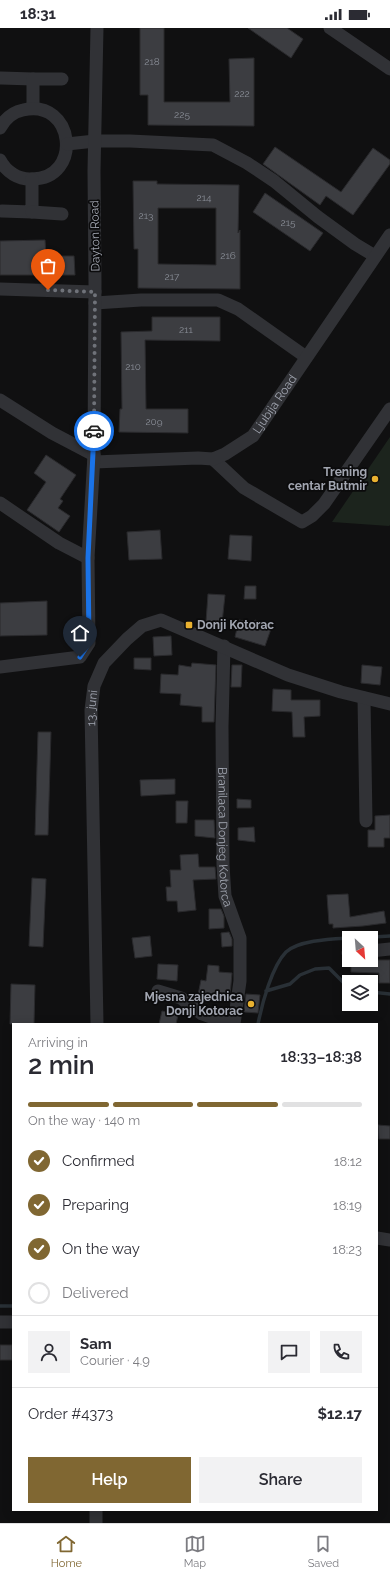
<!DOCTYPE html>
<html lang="en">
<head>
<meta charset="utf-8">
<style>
	:root { --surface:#fff; --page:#f2f2f3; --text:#2b2b33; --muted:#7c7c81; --line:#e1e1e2; --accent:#806732 }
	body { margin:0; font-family:Raleway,sans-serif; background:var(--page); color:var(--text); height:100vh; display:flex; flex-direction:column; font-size:15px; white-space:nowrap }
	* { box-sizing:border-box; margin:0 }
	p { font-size:13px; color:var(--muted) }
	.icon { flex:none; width:22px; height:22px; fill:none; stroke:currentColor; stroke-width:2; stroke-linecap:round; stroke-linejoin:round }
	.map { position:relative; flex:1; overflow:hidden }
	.sheet { position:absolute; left:12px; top:995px; width:366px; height:488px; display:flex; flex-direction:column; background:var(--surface); border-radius:0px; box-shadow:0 2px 10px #0003 }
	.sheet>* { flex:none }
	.needle { width:26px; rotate:154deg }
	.buttons { position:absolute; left:342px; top:903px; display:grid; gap:8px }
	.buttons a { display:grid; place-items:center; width:36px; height:36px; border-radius:0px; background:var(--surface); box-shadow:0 2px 10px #0003; font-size:20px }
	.pin { position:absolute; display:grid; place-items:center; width:34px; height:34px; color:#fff; margin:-41px -17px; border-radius:50% 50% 50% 0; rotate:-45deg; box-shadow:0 0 4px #0007 }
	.pin .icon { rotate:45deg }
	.courier { position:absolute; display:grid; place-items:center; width:40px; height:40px; margin:-20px; border:3px solid #1a73e8; border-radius:50%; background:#fff; color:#222; box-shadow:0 1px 5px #0007 }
	.overview em { font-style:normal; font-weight:600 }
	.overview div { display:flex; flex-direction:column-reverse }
	.overview { display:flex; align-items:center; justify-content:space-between; height:68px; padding:0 16px }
	h1 { font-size:26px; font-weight:600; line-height:30px }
	.bar { display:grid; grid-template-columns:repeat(4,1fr); gap:6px 4px; align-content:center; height:48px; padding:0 16px }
	.bar i { height:5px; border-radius:3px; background:var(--line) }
	.bar .selected { background:var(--accent) }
	.bar p { grid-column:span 4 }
	.line { display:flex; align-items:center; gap:10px; padding:0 16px; border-top:1px solid var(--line) }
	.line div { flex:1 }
	.round { display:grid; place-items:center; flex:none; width:42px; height:42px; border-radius:0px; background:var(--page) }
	ol { padding:0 16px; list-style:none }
	li { display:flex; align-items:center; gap:12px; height:44px }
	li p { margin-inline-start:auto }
	li .icon { padding:4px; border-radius:50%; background:var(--accent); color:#fff; stroke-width:4 }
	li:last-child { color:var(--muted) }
	li i { width:22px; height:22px; border:2px solid var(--line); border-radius:50% }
	.button { display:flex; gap:8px; margin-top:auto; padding:8px 16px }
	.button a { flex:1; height:46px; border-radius:0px; background:var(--accent); color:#fff; font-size:16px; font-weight:600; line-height:46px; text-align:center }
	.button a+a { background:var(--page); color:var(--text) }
	.status { display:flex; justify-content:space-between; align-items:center; height:28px; padding:0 20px; background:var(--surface); direction:ltr }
	.status svg { height:11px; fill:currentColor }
	.dock { display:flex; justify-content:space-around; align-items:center; height:56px; border-top:1px solid var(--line); background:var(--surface); font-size:11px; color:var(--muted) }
	.dock a { display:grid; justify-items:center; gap:2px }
	.dock .selected { color:var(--accent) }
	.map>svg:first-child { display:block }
	.green { fill:#1c241d }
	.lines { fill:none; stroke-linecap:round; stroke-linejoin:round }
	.stream { stroke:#293036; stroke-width:3.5 }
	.building { fill:#3c3d41; stroke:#2a2a2d; fill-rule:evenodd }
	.minor { stroke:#313236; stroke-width:13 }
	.done { stroke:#6f7279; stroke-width:4; stroke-dasharray:0 7.2 }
	.route { stroke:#1a73e8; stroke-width:5 }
	.poi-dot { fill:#e9b130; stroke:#0b0b0c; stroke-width:1.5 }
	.labels { text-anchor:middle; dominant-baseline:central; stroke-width:3.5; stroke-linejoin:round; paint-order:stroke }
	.number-label { font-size:10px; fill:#888c95 }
	.street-label { font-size:12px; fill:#a2a6b1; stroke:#0b0b0c }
	.poi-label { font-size:12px; font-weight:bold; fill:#a2a6b1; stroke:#0b0b0c; text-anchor:end }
</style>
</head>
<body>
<div class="status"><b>18:31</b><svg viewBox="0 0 49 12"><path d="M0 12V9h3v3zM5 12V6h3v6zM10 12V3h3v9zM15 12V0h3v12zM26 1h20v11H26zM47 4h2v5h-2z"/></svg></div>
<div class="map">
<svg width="390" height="1495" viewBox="0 0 390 1495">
	<rect width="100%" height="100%" fill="#101011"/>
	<path class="green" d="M 390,409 L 390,497 L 389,498 L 332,494 Z"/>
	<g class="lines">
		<path class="stream" d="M 356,910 L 390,908
			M 266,963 L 290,956 L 300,947 L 315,941 L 329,940 L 349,960
			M 371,964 L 390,966
			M 258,996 C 262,976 272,938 286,924 C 299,912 332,911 349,910
			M 0,1278 L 13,1278"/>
	</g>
	<path class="building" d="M 140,0 L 164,0 L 164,74 L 230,74 L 229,31 L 254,30 L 254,98 L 148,97 L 148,67 L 140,67 Z
		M 248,0 L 287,0 L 303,11 L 291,30 Z
		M 275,119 L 341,164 L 373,120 L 390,132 L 390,136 L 353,187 L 326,168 L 320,177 L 263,136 Z
		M 133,153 L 157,153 L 157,156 L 239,157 L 238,205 L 240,202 L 240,261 L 138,260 L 138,221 L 134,221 ZM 158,180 L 216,180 L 216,237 L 158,236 Z
		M 265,165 L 323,205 L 310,223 L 253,184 Z
		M 45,212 L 46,228 L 74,228 L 75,247 L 0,247 L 0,213 Z
		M 152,289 L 220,289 L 220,313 L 145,312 L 146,381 L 188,381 L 188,405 L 119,404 L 120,381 L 122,381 L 121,304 L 152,303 Z
		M 46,427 L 76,447 L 60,471 L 63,473 L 58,480 L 70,488 L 59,504 L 27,482 L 46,454 L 34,445 Z
		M 160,502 L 162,531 L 129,532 L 127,504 Z
		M 230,507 L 252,508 L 251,533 L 228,531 Z
		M 245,558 L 256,558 L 256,571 L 244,571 Z
		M 208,566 L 225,567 L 222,595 L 206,594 Z
		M 47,573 L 47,607 L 0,608 L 0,575 Z
		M 239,592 L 254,595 L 255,592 L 272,598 L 265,618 L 235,609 Z
		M 171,608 L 172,627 L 154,628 L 153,609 Z
		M 134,630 L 151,630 L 151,642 L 134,641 Z
		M 192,635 L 216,637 L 214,694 L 202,694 L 202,679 L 180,677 L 181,666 L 160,665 L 161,646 L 178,647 L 179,637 L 191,639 Z
		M 232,637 L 242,637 L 241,659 L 231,659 Z
		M 362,637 L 382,639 L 380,657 L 361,655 Z
		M 273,661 L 291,662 L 291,672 L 320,672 L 320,688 L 304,689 L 305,709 L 293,709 L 292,684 L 272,683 Z
		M 38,704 L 51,704 L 48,807 L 35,807 Z
		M 175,751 L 175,766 L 141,768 L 140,752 Z
		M 237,771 L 251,772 L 251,780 L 237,780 Z
		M 176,773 L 188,773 L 187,795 L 176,795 Z
		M 390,787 L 390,810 L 384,810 L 384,819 L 368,819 L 368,802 L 375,802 L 375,788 Z
		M 195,792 L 214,792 L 215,810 L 195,808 Z
		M 254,799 L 255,814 L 238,812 L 238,800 Z
		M 198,826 L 199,839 L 215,839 L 216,851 L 193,852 L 196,882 L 178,884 L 177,873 L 167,873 L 166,859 L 171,859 L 170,842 L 181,842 L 180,827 Z
		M 32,850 L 46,851 L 43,919 L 29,918 Z
		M 348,866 L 350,889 L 384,883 L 386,895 L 363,898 L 333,900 L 333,896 L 329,896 L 327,867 Z
		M 209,881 L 221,881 L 224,888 L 224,900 L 209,901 Z
		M 229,904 L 232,911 L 232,918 L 222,919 L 221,905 Z
		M 150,908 L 152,928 L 135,930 L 132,910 Z
		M 351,932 L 390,932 L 390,955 L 379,955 L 379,945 L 351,944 Z
		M 158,936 L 178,937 L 177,953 L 157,951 Z
		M 208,937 L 219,938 L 219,944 L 232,945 L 230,967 L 215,965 L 213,971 L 198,967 L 201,952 L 206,953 Z
		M 11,956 L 35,957 L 34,996 L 10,996 Z
		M 246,966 L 260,967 L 258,985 L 244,984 Z
		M 162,983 L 178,987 L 176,996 L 159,996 Z
		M 378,1097 L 390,1098 L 390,1111 L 379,1111 Z
		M 0,1317 L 12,1317 L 12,1332 L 0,1332 Z"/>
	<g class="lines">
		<g class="minor">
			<path d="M 330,0 L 390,41"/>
			<path d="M 1,50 L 33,51"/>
			<path d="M 33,80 L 33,51 L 62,51"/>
			<path d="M 0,100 C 5,91 13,84 23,82 C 75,70 83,151 32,151 C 19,152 6,144 0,132"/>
			<path d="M 67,116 L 95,113 L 130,113 L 213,117 L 247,135 L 274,153 L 318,189 L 355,216 L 375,228"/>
			<path d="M 2,183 L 32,184 L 32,151"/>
			<path d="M 32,184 L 62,186"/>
			<path d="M 0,261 L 95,264"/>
			<path d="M 95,275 L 141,272 L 218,272 L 238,281 L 306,329"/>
			<path d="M 0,372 L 52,405 L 94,427"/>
			<path d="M 213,431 L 244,460 L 302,494 L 312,488 L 324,476 L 390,381"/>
			<path id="s1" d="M 94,434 L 198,430 L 213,431 L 225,426 L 253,408 L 390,207"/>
			<path d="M 0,475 L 59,515 L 88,530"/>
			<path id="s2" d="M 224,618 L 222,698 L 223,837 L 225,868 L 240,910 L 240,953 L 234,996"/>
			<path d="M 0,639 L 80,629 L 89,615 L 88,530 L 94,427 L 95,254 L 94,143 L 97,0"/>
			<path d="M 364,670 L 366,793"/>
			<path d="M 371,923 L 390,921"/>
			<path d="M 348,925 L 349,925"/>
			<path d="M 158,963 L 181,970 L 202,986 L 230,996"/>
			<path id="s3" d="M 97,996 L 91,682 L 94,658 L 104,635 L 127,611 L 142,598 L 161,592 L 288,647 L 341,664 L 390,676"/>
			<path d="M 377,1210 L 390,1212"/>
			<path d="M 0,1294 L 13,1294"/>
			<path d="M 96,1482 L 96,1495"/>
		</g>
	</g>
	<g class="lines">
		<path class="done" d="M 48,262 L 95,264 L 94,403"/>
		<path class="route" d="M 80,629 L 89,615 L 88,530 L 94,403"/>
	</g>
	<g class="poi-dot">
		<circle cx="375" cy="451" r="4"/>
		<rect x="185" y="593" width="8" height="8" rx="2"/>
		<circle cx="251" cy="976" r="4"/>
	</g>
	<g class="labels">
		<g class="number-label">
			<text x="152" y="33">218</text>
			<text x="242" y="65">222</text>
			<text x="182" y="86">225</text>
			<text x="204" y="169">214</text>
			<text x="146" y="187">213</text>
			<text x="288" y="194">215</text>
			<text x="228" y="227">216</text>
			<text x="172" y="248">217</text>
			<text x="186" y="301">211</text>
			<text x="133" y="338">210</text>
			<text x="154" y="393">209</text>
		</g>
		<g class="street-label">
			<text transform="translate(95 208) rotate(-91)">Dayton Road</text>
			<text stroke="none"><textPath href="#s1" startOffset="204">Ljubija Road</textPath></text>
			<text stroke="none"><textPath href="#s3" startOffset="316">13. juni</textPath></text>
			<text stroke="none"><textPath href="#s2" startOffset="191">Branilaca Donjeg Kotorca</textPath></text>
		</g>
		<g class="poi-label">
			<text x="367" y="444">Trening<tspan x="367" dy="14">centar Butmir</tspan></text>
			<text x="197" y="597" text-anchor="start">Donji Kotorac</text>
			<text x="243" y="969">Mjesna zajednica<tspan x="243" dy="14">Donji Kotorac</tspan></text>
		</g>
	</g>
</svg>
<div class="buttons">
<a><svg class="needle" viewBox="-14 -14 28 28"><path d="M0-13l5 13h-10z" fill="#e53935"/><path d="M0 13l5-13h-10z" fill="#7c7c81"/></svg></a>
<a><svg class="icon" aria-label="layers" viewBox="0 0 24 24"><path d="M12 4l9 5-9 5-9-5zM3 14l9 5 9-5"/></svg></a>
</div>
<div class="pin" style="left:48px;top:262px;background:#ea580c"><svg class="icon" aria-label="bag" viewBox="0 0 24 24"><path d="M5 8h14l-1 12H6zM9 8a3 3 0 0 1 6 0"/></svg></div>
<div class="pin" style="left:80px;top:629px;background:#1f2937"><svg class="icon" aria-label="home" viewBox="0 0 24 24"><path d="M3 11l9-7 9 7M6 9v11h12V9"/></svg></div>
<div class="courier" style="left:94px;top:403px"><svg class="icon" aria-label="car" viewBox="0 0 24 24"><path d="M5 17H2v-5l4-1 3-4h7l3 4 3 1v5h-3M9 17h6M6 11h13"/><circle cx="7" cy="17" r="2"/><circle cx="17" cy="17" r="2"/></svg></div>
<section class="sheet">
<div class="overview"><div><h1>2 min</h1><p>Arriving in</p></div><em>18:33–18:38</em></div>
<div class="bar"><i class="selected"></i><i class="selected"></i><i class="selected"></i><i></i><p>On the way · 140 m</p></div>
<ol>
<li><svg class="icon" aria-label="check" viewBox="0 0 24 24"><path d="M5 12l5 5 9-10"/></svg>Confirmed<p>18:12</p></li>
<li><svg class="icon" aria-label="check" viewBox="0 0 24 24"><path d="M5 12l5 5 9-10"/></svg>Preparing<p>18:19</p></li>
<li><svg class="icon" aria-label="check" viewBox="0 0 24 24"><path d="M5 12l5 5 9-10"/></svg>On the way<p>18:23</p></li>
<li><i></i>Delivered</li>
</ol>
<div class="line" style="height:72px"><a class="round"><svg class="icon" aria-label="person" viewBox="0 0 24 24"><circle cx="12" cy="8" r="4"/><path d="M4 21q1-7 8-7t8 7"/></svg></a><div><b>Sam</b><p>Courier · 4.9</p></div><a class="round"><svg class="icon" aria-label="chat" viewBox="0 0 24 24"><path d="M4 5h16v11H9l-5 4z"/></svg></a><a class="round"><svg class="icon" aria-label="phone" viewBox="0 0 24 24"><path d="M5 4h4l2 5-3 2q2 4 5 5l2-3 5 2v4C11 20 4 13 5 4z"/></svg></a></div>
<div class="line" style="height:52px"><div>Order #4373</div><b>$12.17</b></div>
<div class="button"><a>Help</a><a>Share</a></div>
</section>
</div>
<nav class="dock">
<a class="selected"><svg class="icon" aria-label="home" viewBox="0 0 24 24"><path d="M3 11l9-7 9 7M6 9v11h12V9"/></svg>Home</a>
<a><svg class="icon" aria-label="map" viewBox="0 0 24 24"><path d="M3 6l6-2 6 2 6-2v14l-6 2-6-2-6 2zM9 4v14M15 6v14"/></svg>Map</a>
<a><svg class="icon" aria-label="saved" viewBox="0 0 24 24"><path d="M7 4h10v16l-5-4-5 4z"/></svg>Saved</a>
</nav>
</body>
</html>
